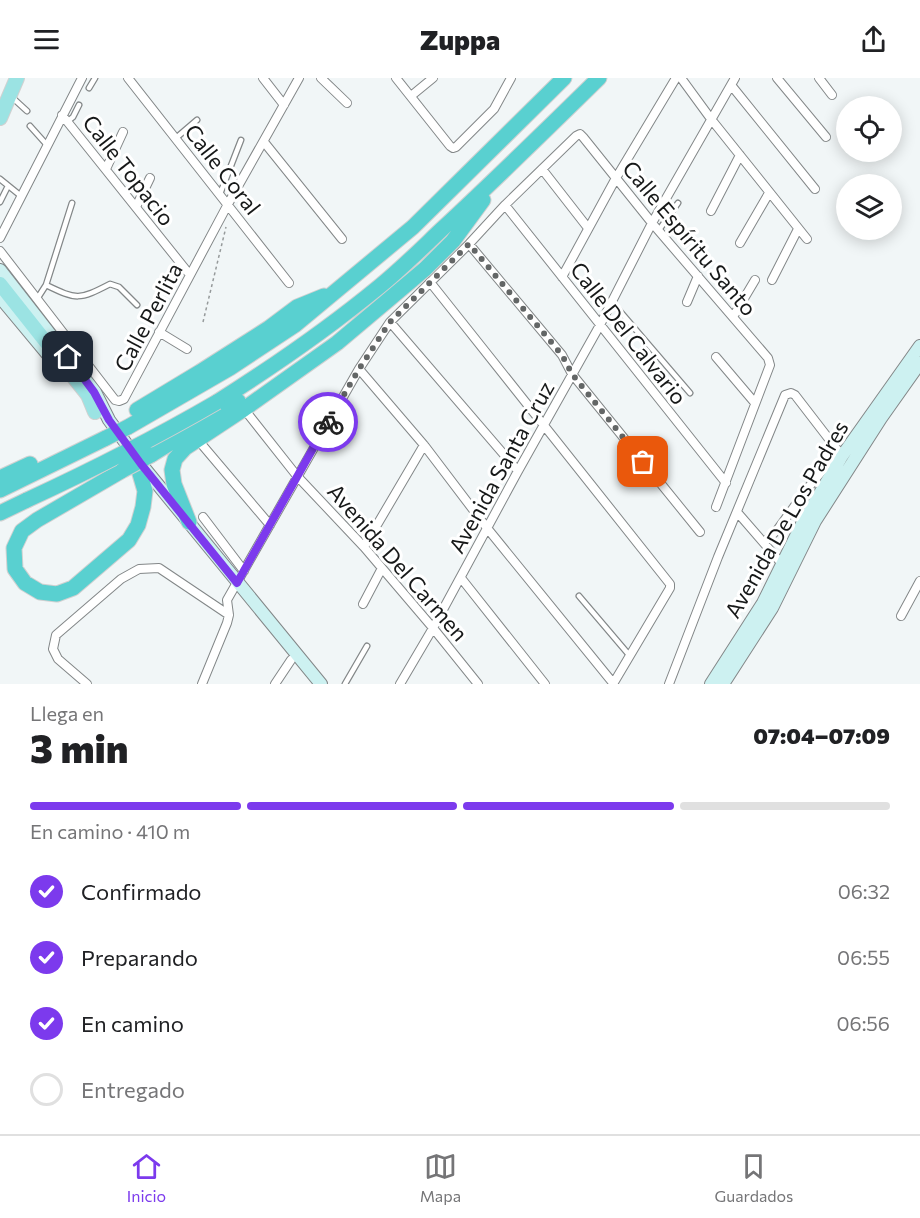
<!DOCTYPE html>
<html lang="es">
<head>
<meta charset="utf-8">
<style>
	:root { --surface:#fff; --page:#f2f2f2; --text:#202124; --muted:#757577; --line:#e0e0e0; --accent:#7c3aed }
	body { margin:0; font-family:Commissioner,sans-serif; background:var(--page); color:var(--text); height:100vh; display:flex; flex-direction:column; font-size:22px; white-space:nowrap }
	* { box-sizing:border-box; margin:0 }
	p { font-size:20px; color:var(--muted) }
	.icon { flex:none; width:33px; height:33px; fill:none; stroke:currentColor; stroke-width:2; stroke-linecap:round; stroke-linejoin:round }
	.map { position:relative; height:606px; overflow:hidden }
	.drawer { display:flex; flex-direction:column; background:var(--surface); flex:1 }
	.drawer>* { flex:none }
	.fabs { position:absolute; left:836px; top:18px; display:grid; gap:12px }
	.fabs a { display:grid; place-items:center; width:66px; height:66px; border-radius:50%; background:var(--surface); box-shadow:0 3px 15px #0003; font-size:30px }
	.pin { position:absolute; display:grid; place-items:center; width:51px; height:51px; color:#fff; margin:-26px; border-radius:12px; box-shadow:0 3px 9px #0006 }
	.courier { position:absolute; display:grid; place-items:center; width:60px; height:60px; margin:-30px; border:4px solid #7c3aed; border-radius:50%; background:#fff; color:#222; box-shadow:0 2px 8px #0007 }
	.headline em { font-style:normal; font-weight:800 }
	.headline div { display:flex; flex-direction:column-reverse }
	.headline { display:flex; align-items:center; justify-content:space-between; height:102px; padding:0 30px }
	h1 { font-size:39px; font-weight:800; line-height:45px }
	.bar { display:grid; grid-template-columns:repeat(4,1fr); gap:9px 6px; align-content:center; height:72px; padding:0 30px }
	.bar i { height:8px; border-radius:4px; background:var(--line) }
	.bar .selected { background:var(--accent) }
	.bar p { grid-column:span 4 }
	ol { padding:0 30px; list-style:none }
	li { display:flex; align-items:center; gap:18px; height:66px }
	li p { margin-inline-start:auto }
	li .icon { padding:6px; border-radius:50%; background:var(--accent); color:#fff; stroke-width:4 }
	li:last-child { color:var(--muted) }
	li i { width:33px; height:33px; border:3px solid var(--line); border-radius:50% }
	header { display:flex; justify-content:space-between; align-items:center; height:78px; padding:0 30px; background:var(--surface); font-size:27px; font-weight:800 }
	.tab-bar { display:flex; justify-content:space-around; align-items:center; height:84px; border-top:2px solid var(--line); background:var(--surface); font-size:16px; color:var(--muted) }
	.tab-bar a { display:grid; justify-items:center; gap:3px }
	.tab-bar .selected { color:var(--accent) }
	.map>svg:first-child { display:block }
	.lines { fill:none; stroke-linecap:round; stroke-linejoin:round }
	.lane-casing { stroke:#838788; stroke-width:7 }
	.street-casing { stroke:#838788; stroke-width:10 }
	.secondary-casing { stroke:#838788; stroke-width:14 }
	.primary-casing { stroke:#d0d1d1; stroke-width:16 }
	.highway-casing { stroke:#d0d1d1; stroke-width:17 }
	.path { stroke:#969a9b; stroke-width:1.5; stroke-dasharray:3 3; stroke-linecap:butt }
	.lane { stroke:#fff; stroke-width:4.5 }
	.street { stroke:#fff; stroke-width:8 }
	.secondary { stroke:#cdf1f1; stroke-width:12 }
	.primary { stroke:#9be3e3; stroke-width:14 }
	.highway { stroke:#59d0d0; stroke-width:15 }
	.highway-bridge-casing { stroke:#d0d1d1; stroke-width:17; stroke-linecap:butt }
	.highway-bridge { stroke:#59d0d0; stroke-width:15 }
	.done { stroke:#636666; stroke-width:6; stroke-dasharray:0 10.8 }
	.route { stroke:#7c3aed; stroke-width:8 }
	.labels { text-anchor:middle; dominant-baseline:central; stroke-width:6; stroke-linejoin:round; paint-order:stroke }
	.street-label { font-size:22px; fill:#161818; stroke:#fff }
</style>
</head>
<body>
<header><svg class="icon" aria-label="menu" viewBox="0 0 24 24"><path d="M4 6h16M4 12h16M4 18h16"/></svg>Zuppa<svg class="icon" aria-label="share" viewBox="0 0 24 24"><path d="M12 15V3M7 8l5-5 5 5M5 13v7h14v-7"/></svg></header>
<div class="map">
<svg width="920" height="606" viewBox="0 0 920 606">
	<rect width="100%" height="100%" fill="#f1f6f7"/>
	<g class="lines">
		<g class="lane-casing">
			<path id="lane" d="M 89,10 L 95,0
				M 11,20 L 15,22 L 27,33
				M 68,43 L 73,39 L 79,27
				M 30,48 L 47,67
				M 176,60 L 197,42
				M 0,101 L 21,118
				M 220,116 L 241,62
				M 0,124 L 8,108
				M 659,152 L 678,125
				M 46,207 C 77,222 79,222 110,206 L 119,209 L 137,227
				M 37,221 L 46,207 L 72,125
				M 612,224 L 690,315
				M 579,518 L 630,578
				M 345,606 L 367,568"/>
		</g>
		<g class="street-casing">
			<path id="street" d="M 128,0 L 289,205
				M 263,0 L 284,27
				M 321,0 L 347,25
				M 396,0 L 450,68 L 453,70 L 456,69 L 494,31 L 511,0
				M 681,0 L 711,41 L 807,161
				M 777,0 L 826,59
				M 819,0 L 832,17
				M 731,7 L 815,111
				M 411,18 L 433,0
				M 62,37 L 190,197
				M 264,64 L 342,161
				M 106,91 L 123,54
				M 542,91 L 588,150
				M 505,127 L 726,405
				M 136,129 L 150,100
				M 711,133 L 740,77
				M 0,160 L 82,0
				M 740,165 L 769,115
				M 469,166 L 562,277 L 572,296 L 700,454
				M 0,173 L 115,322 L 119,323 L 124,321 L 228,126 L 299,0
				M 562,199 L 616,100 L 676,0
				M 772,202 L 798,151
				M 430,204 L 670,506 L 670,510 L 613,606
				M 687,224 L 698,198
				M 733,239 L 755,202
				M 390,244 L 518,393
				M 159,254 L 187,271
				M 716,279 L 755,325
				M 359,291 L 424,367 L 487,450 L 613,605
				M 244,331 L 297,398 L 364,469 L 433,550 L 478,606
				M 198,362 L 270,447
				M 737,434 L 782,486
				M 203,439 L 244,493
				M 764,465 L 778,451 L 807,411 L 839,373
				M 364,469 L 424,367
				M 461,500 L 545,606
				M 363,526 L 382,490
				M 901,538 L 920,503
				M 87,606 L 58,581 L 53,571 L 56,557 L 121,501 L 139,491 L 159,490 L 229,537
				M 202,606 L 227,545 L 229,537 L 227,522 L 359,291 L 390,244 L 469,166 L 505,127 L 576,58 L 580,56 L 583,59 L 652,145 L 768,280 L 770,287 L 716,429
				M 275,606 L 291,582
				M 400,606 L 433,550 L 518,393 L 600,247 L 652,145 L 735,0
				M 669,606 L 718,479 L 785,317 L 791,315 L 795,317 L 842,378"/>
		</g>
		<g class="secondary-casing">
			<path id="secondary" d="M 0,192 L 95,314 L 109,342 L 141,386 L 321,606
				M 0,219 L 49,278
				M 711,606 L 763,525 L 803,444 L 842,378 L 920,268
				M 723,606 L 772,530 L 815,443 L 881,340 L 920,285"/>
		</g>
		<g class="primary-casing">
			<path id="primary" d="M 0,40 L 17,0
				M 0,206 L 88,317 L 95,334"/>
		</g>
		<g class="highway-casing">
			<path id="highway" d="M 217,324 C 274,288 329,250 380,208 C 402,190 421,171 441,152 C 495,102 547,51 599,0
				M 137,332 L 200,294 L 269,250 L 297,229 L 324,218
				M 128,349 L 230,290 L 295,247 L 413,149 L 564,0
				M 151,377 L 238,323
				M 123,392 L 37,442 L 22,453 L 14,470 L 15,491 L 25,505 L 40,514 L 57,516 L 73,510 L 129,462 L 138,447 L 143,429 L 145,413 L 138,389
				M 0,400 L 30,386
				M 0,412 L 106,360
				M 0,435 L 27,422
				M 189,444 L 174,406 L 172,392 L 175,381 L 185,370 L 244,331 L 337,265 L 425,191 L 453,163 L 483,122"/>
		</g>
		<path class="path" d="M 203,244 L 226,149"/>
		<use href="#lane" class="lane"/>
		<use href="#street" class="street"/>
		<use href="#secondary" class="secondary"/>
		<use href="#primary" class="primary"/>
		<use href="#highway" class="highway"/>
		<g class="highway-bridge-casing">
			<path id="highway-bridge" d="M 106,360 L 128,349
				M 123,392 L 151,377
				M 27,422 C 92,392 155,360 217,324"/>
		</g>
		<use href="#highway-bridge" class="highway-bridge"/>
	</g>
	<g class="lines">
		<path class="done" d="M 328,344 L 359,291 L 390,244 L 469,166 L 562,277 L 572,296 L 643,384"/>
		<path class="route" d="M 68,279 L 94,314 L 109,342 L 141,386 L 237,505 L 328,344"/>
	</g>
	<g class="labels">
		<g class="street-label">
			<text transform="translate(223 91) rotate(52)">Calle Coral</text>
			<text transform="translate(129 92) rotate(52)">Calle Topacio</text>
			<text transform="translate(690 160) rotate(50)">Calle Espíritu Santo</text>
			<text transform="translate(148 239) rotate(-62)">Calle Perlita</text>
			<text transform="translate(629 255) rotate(52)">Calle Del Calvario</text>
			<text transform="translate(501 389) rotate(-61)">Avenida Santa Cruz</text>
			<text transform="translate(786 441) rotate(-60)">Avenida De Los Padres</text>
			<text transform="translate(398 484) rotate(49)">Avenida Del Carmen</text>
		</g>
	</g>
</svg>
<div class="fabs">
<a><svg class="icon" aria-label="locate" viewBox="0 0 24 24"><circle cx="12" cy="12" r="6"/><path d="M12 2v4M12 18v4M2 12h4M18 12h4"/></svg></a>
<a><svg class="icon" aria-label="layers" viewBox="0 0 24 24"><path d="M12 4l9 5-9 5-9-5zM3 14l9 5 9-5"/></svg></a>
</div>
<div class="pin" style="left:643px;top:384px;background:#ea580c"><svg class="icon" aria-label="bag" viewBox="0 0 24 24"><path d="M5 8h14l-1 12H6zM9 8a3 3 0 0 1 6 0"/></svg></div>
<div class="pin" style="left:68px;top:279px;background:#1f2937"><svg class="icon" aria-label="home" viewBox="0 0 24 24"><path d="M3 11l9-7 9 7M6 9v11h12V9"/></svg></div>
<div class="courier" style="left:328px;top:344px"><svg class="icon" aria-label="bike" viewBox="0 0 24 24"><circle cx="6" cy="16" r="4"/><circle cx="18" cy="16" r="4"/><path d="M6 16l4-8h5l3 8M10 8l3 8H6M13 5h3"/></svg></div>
</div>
<section class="drawer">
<div class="headline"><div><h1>3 min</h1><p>Llega en</p></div><em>07:04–07:09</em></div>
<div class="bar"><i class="selected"></i><i class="selected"></i><i class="selected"></i><i></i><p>En camino · 410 m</p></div>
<ol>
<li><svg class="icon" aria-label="check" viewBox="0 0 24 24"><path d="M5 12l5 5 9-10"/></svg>Confirmado<p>06:32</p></li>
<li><svg class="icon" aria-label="check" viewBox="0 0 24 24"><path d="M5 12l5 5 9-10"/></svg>Preparando<p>06:55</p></li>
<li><svg class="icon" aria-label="check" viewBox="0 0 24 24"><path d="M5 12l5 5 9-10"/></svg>En camino<p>06:56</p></li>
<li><i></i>Entregado</li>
</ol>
</section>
<nav class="tab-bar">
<a class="selected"><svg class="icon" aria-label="home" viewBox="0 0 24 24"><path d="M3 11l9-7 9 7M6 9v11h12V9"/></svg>Inicio</a>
<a><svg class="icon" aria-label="map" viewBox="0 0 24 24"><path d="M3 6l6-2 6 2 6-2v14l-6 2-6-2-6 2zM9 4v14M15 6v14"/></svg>Mapa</a>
<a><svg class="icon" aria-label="saved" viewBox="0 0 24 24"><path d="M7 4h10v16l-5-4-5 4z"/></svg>Guardados</a>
</nav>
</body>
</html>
